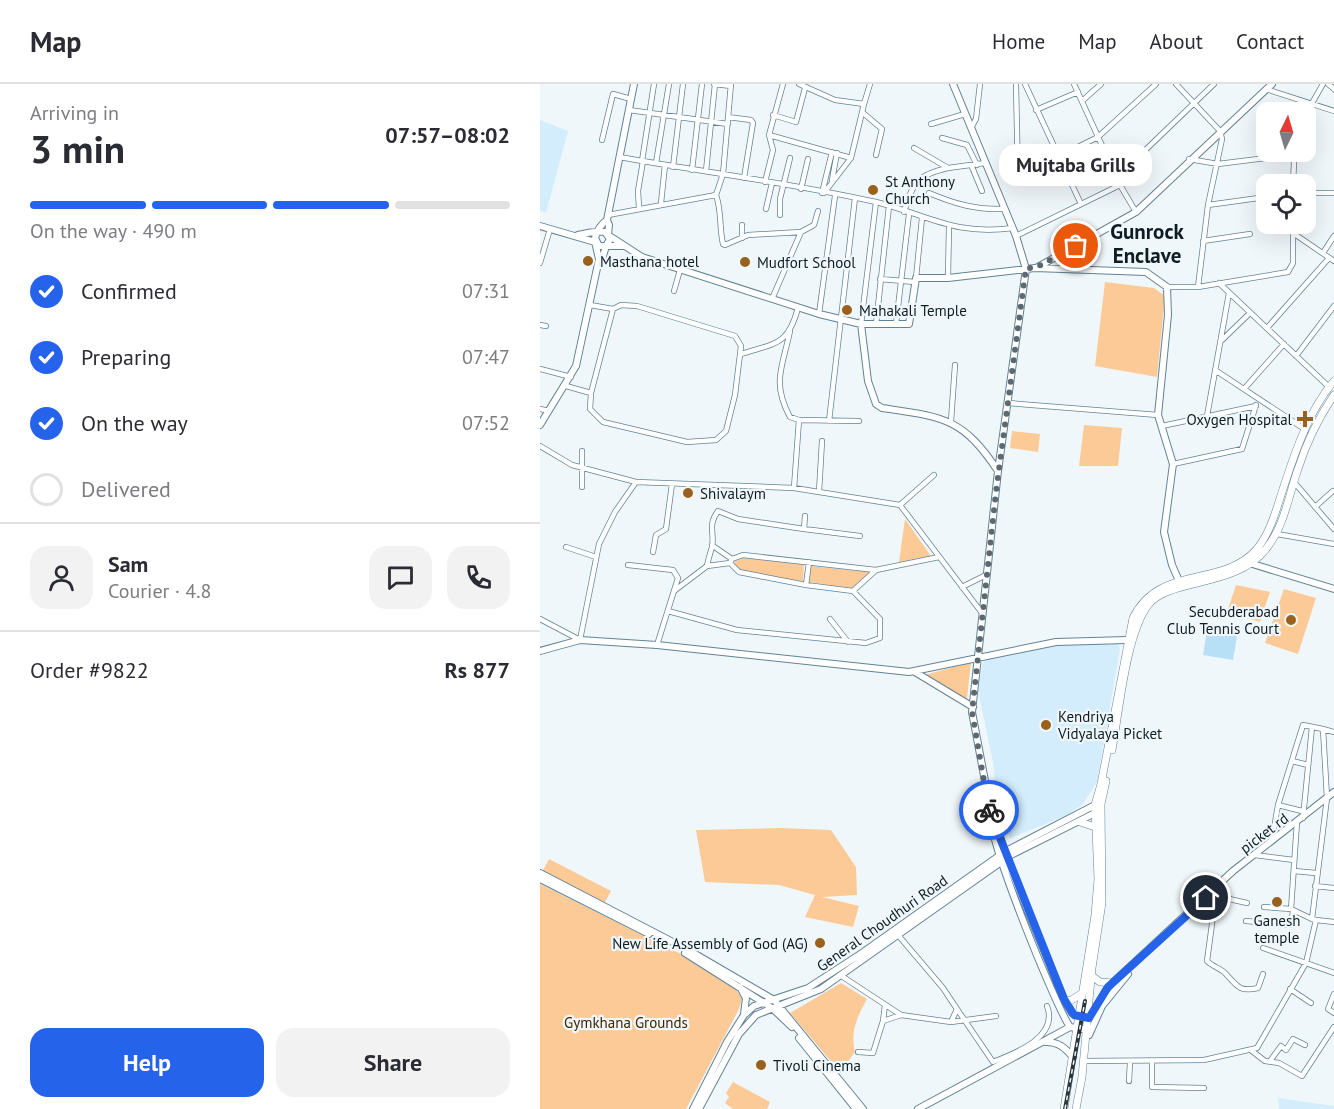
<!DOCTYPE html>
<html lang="en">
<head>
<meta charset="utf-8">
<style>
	:root { --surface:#fff; --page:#f2f2f3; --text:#2b2b33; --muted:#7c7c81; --line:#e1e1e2; --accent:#2563eb }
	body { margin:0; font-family:"PT Sans",sans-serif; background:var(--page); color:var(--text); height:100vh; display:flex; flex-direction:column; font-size:22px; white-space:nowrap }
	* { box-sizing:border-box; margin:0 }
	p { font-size:20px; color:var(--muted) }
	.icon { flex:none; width:33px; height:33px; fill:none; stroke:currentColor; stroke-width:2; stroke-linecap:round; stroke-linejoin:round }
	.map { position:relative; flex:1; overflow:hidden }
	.panel { display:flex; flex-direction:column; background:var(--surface); width:540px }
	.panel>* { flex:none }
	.needle { width:39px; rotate:5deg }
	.buttons { position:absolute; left:716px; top:18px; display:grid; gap:12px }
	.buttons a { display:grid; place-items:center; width:60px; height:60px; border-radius:12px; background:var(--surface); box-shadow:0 6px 24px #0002; font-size:30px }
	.pin { position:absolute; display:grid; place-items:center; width:51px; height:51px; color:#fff; margin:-26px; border:3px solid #fff; border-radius:50%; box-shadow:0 2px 6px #0007 }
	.courier { position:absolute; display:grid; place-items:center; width:60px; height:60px; margin:-30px; border:4px solid #2563eb; border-radius:50%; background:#fff; color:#222; box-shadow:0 2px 8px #0007 }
	.bubble { position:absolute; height:42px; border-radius:18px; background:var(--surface); box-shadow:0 6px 24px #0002; font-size:20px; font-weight:800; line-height:42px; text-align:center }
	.head em { font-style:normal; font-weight:800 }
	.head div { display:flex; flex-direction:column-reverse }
	.head { display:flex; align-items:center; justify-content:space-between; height:102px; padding:0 30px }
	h1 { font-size:39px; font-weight:800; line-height:45px }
	.bar { display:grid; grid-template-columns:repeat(4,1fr); gap:9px 6px; align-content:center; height:72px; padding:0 30px }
	.bar i { height:8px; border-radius:4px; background:var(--line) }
	.bar .active { background:var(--accent) }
	.bar p { grid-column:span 4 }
	.line { display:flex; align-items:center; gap:15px; padding:0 30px; border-top:2px solid var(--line) }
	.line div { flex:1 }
	.round { display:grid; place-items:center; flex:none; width:63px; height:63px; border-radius:18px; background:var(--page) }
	ol { padding:0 30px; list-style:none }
	li { display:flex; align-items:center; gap:18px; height:66px }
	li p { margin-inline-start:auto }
	li .icon { padding:6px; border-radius:50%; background:var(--accent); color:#fff; stroke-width:4 }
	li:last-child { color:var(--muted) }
	li i { width:33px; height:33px; border:3px solid var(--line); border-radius:50% }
	.action { display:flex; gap:12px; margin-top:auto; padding:12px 30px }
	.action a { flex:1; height:69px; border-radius:18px; background:var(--accent); color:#fff; font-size:24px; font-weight:800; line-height:69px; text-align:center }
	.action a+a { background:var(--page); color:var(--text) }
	header { display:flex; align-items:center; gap:36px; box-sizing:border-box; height:84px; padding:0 30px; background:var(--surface); border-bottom:2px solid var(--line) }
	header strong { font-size:28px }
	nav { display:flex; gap:33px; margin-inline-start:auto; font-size:21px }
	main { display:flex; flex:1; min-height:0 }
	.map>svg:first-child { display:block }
	.built { fill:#d3edfc }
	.green { fill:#fcca97 }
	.water { fill:#b7dff5 }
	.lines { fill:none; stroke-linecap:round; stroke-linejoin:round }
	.street-casing { stroke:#628396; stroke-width:6 }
	.secondary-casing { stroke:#628396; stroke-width:8 }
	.primary-casing { stroke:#628396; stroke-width:8 }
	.street { stroke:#fff; stroke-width:4.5 }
	.secondary { stroke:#fff; stroke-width:6 }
	.primary { stroke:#fff; stroke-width:7 }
	.rail-casing { stroke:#29373d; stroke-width:4 }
	.rail { stroke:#f0f7fb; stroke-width:1.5; stroke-dasharray:4.5; stroke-linecap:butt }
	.done { stroke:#5d696f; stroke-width:6; stroke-dasharray:0 10.8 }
	.route { stroke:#2563eb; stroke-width:8 }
	.poi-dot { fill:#99611c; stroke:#f0f7fb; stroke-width:2 }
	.labels { text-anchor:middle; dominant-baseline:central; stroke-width:4.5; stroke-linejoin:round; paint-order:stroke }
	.poi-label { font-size:15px; fill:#0e1c23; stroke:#f0f7fb; text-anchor:start }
	.street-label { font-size:15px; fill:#0e1c23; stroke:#f0f7fb }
	.park-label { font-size:15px; fill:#402401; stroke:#f0f7fb }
	.district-label { font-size:21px; font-weight:bold; fill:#0e1c23; stroke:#f0f7fb }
</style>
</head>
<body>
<header>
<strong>Map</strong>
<nav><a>Home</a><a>Map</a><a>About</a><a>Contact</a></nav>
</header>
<main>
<section class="panel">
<div class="head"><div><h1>3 min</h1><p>Arriving in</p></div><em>07:57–08:02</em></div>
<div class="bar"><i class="active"></i><i class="active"></i><i class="active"></i><i></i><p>On the way · 490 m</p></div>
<ol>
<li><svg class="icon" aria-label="check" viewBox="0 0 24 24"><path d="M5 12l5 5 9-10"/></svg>Confirmed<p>07:31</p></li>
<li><svg class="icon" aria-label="check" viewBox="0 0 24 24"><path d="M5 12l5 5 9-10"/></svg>Preparing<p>07:47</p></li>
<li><svg class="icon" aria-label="check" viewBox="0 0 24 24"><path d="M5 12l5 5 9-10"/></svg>On the way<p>07:52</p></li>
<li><i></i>Delivered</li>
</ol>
<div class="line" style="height:108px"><a class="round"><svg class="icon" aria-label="person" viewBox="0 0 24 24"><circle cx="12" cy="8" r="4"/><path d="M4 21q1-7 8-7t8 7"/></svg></a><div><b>Sam</b><p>Courier · 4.8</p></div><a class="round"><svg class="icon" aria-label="chat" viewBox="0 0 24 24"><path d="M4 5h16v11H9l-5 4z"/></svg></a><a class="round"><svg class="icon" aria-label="phone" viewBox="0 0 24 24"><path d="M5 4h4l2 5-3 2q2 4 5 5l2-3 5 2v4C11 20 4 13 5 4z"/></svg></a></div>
<div class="line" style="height:78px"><div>Order #9822</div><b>Rs 877</b></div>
<div class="action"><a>Help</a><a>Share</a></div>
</section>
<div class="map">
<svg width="794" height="1025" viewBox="0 0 794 1025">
	<rect width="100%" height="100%" fill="#f0f7fb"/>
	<path class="built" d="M 0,36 L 28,47 L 6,129 L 0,126 Z
		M 574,559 L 579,561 L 580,565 L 557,698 L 543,720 L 527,731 L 471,754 L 460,743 L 453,678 L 438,607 L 443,578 L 457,572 L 510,561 Z
		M 738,1014 L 794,1022 L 794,1025 L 739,1025 Z"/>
	<path class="green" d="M 565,198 L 614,204 L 625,212 L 617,293 L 555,282 Z
		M 544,341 L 582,344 L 578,382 L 539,382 Z
		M 472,347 L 500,350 L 498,368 L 470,364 Z
		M 365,435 L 391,472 L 359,478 Z
		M 203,474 L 264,480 L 263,497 L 226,494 L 198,486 L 194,478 Z
		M 271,482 L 331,488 L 312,504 L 269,498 Z
		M 696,501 L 730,508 L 720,538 L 687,528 Z
		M 744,505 L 776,514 L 758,570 L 725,559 Z
		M 431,578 L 427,615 L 385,591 Z
		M 241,744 L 291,746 L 316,783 L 317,811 L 282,813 L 319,822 L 313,843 L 265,833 L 275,811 L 239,801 L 165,798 L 156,746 Z
		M 9,775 L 71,807 L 64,820 L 2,788 Z
		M 0,800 L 143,871 L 194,902 L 202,915 L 199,925 L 146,1025 L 0,1025 Z
		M 301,899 L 327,915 C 317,933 310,948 315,968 L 300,988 L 250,929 Z
		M 193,998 L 230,1018 L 227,1025 L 193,1025 L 185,1019 L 189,1013 L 186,1009 Z"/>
	<path class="water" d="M 668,541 L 698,546 L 693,576 L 663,571 Z"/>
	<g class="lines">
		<g class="street-casing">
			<path id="street" d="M 174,0 L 191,2
				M 259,0 L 295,16 L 324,20 L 311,74
				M 476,0 L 478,93 L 558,53 L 616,0
				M 485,0 L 541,120
				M 534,0 L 580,101 L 596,128
				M 788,0 L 794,5
				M 726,5 L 794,27
				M 542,17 L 561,0
				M 324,20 L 330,0
				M 771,21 L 783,0
				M 89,26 L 188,40
				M 496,26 L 538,8
				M 322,28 L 342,45 L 336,71
				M 233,31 L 256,38 L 265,4
				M 188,33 L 211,36 L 213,39 L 204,94
				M 391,40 L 425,30
				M 431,44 L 436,35 L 440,0
				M 229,51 L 243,0
				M 402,54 L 427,61 L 437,81
				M 62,56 L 73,10 L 91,15
				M 374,64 L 408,84 L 445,79
				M 79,73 C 165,88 251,99 336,118 C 388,131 414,152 473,144
				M 596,75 L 674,0
				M 649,75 L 678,80 L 749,71 L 754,78 L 753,100
				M 102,77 L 114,0
				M 116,79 L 129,0
				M 133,83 L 143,0
				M 432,83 L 442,107
				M 152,86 L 162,0
				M 166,87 L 175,0
				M 292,96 L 297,69
				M 225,98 L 233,66 L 229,51 L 311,74 L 284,109
				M 261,105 L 268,75
				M 282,109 L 292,68
				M 389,109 C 415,120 436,126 465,125
				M 765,109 L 794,109
				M 176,111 C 182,128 179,143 183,160 L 185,161 L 208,151 L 261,148 L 274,141 L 278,127
				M 121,119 L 125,81
				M 668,121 L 726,113
				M 99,124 L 98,107 L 103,77
				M 226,125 L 232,99
				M 364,128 C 373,98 377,91 408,84
				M 68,131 L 176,111 L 183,90 L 191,0
				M 240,131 L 240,115 L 250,74
				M 753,149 L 794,177
				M 476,152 L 580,101
				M 202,154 L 202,141
				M 663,157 L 710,150
				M 783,169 L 794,152
				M 0,179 L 10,145
				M 376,194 L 382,134
				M 408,194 L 409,142
				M 340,195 L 375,198
				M 679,199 L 789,303
				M 627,203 L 658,203 L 668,121 L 682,55 L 680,47 L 636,0
				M 658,203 L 748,188 L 753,179 L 753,140
				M 134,207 L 140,186
				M 232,215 L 261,148
				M 50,221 L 73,225 L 51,309 L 50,325 L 63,338 L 147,358 L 176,356 L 186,347 L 195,311 L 201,262 L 195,252 L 97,222 L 81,221 L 73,225
				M 279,230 L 295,112
				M 321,240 L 336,118
				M 336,240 L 349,122
				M 356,240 L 369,130
				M 0,241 L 6,242
				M 727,244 L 789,174
				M 250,247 C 243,282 231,298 250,333 L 259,336
				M 681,257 L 710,229
				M 201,270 C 235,259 248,262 258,224
				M 756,272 L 794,222
				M 0,285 L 31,293
				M 675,286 L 766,346
				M 26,302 L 51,309
				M 704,305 L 744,260
				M 468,319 L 618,331
				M 0,325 L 9,327
				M 667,332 L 689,209
				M 289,337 L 315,114
				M 411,337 L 415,281
				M 622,342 L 716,322
				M 0,362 L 32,381 L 96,398 L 254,404 L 360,421 L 442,529
				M 633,380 L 702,365 L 716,321
				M 754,398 L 794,445
				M 42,403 L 42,367
				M 254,404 L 259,336 L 319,337
				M 279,408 L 282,357
				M 360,421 L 394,391
				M 775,423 L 793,407
				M 265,432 L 264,445 L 320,452
				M 737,450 L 794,460
				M 26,463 L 56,473
				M 113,468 L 116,451 L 126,445 L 132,400
				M 192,475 L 203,471 L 336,486 L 399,473
				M 269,478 L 266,501 L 313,507 L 336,486
				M 190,479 L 199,488 L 266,501
				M 88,481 L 133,486 L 138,494 L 117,561
				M 167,482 C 168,476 170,470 172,463 C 175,449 167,442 178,427 L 198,435 L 264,445
				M 422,503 L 446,491
				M 134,507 L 167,482 L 190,479 L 192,475 L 173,462
				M 128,527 L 197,546 L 326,559 L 340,554 L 340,535 L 313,507
				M 0,535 L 40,556 L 59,460 L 75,428 L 96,398
				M 290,535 L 308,558
				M 783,645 L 794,648
				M 752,677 L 768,681
				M 738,721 L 762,727
				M 763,734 L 772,643
				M 757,738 L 751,825 L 772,835
				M 715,771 L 754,776
				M 754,787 L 776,789
				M 775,802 L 794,804
				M 677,803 L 667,877 C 672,882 679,884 684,888 C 696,900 698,909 718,904 L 723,890
				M 676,812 L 707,819
				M 724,823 L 751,825
				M 776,836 L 794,838
				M 706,837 L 751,841 L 753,827
				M 358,851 L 403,904 L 417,925
				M 723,864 L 794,889
				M 300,891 L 361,931 L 343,937 L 333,969 L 318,968
				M 750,905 L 771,919
				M 794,910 L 788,925 L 794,929
				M 361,931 L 411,938 L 456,932
				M 343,937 L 345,921
				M 411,938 L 417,925 L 453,978 C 476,969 519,953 507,922
				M 712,967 L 725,977 L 739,979 L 762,992 L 794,943
				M 543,977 L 664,976 L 717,964 L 766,879 L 776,836 L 772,835 L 787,714 L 783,645 L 763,641 L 738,721 L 732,756
				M 730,977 L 741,962 L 746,966 L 753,955 L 765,961
				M 612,978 L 612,1003 L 664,1004
				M 589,997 L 590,978"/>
		</g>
		<g class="secondary-casing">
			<path id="secondary" d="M 94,0 L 67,136 L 69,141 L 68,151 L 102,173 L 279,230 L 321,240 L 369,240 L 376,194 L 408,194 L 495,184 L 606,188 L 627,203 L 628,231 L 618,331 L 633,380 L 624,448 L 632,481 L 639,497
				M 413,0 L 476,152 L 486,185 L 458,387 L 432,628 L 452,734 L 456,740 L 469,781 L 524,915 L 532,929 L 549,934 L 568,903 L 693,787 L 794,708
				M 0,142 L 55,158 L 59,175
				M 38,151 C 46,149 57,147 65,148 L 70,155 L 66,162 L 59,162 L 55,154 C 57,147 61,140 67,136
				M 496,184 L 596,128 L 732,0
				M 321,240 L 328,297 L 336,320 L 342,324 C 403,333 422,333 458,387
				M 0,341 L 36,282 L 59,175 L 63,172 L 66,162 L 83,162
				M 706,478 L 794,505
				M 0,567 L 40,556 L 117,561 L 369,588 L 516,558 L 587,556
				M 375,588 L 433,623
				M 452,734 C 446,751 515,921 530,943
				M 0,789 L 150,867 L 234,916 L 323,1025
				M 0,795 L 109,850
				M 145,869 L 232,924 L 252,943
				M 200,903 L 206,914 L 204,930
				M 549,951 L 562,922 L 588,890
				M 259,954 L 316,1025
				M 506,958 C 519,958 525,964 533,973
				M 153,1025 L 187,958 L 204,931 L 214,922 L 268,904 L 322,869 L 466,767 L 557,720
				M 159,1025 L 199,950 L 216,931 L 281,905 L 471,771 L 557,728
				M 378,1025 L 530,943 L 548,946"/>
		</g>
		<g class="primary-casing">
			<path id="primary" d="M 572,666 C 579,629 586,548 609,520 C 630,494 696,504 726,465 C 745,441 748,413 758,385 C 766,360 779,333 794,311
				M 540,738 L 555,743
				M 552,892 L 560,898 L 574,899
				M 524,915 L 530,917 L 541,910
				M 524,1025 L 555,831 L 558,795 L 555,721 L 561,700 L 593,534 C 619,480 682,504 716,466 C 732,447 737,422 745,399 C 756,365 770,325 794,297
				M 536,1025 L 542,993 L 552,884 L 562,819 L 561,720 L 566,697"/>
		</g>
		<use href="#street" class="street"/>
		<use href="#secondary" class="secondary"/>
		<use href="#primary" class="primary"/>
		<g class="rail-casing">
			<path id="rail" d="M 525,1025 L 545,917"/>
		</g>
		<use href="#rail" class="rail"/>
	</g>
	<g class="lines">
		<path class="done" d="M 449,726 L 432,628 L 456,408 L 486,184 L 495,184 L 536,162"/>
		<path class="route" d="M 449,726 L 524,915 L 534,931 L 549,934 L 568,903 L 666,814"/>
	</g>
	<g class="poi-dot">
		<circle cx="333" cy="106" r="6"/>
		<circle cx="48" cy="177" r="6"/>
		<circle cx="205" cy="178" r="6"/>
		<circle cx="307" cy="226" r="6"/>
		<path d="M762 326h6v6h6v6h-6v6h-6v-6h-6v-6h6z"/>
		<circle cx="148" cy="409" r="6"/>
		<circle cx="751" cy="536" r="6"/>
		<circle cx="506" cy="641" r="6"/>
		<circle cx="737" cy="818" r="6"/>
		<circle cx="280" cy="859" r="6"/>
		<circle cx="221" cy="981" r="6"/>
	</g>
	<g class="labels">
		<g class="poi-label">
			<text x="345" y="97">St Anthony<tspan x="345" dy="17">Church</tspan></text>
			<text x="60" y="177">Masthana hotel</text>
			<text x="217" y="178">Mudfort School</text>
			<text x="319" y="226">Mahakali Temple</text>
			<text x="752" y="335" text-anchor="end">Oxygen Hospital</text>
			<text x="160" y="409">Shivalaym</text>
			<text x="739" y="527" text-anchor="end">Secubderabad<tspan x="739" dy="17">Club Tennis Court</tspan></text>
			<text x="518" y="632">Kendriya<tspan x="518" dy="17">Vidyalaya Picket</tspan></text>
			<text x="737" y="836" text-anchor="middle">Ganesh<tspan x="737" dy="17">temple</tspan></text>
			<text x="268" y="859" text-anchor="end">New Life Assembly of God (AG)</text>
			<text x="233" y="981">Tivoli Cinema</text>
		</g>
		<g class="street-label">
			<text transform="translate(724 749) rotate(-37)">picket rd</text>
			<text transform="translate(342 839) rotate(-35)">General Choudhuri Road</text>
		</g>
		<g class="park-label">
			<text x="86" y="938">Gymkhana Grounds</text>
		</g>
		<g class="district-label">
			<text x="607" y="147">Gunrock<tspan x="607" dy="24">Enclave</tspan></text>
		</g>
	</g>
</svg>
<div class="buttons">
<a><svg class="needle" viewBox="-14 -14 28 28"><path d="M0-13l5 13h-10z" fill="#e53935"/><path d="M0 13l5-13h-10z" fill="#7c7c81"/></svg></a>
<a><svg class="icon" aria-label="locate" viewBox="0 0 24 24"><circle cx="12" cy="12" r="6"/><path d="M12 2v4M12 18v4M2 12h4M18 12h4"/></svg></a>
</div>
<div class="pin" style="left:536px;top:162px;background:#ea580c"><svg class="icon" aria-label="bag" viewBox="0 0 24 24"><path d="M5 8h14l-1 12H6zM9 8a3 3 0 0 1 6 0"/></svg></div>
<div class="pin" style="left:666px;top:814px;background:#1f2937"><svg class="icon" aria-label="home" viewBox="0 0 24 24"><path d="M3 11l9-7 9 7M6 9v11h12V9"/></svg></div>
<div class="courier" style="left:449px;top:726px"><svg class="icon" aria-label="bike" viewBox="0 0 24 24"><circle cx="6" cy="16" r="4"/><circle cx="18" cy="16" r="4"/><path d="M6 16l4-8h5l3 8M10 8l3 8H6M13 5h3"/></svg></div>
<div class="bubble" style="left:459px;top:60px;width:153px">Mujtaba Grills</div>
</div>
</main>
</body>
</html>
